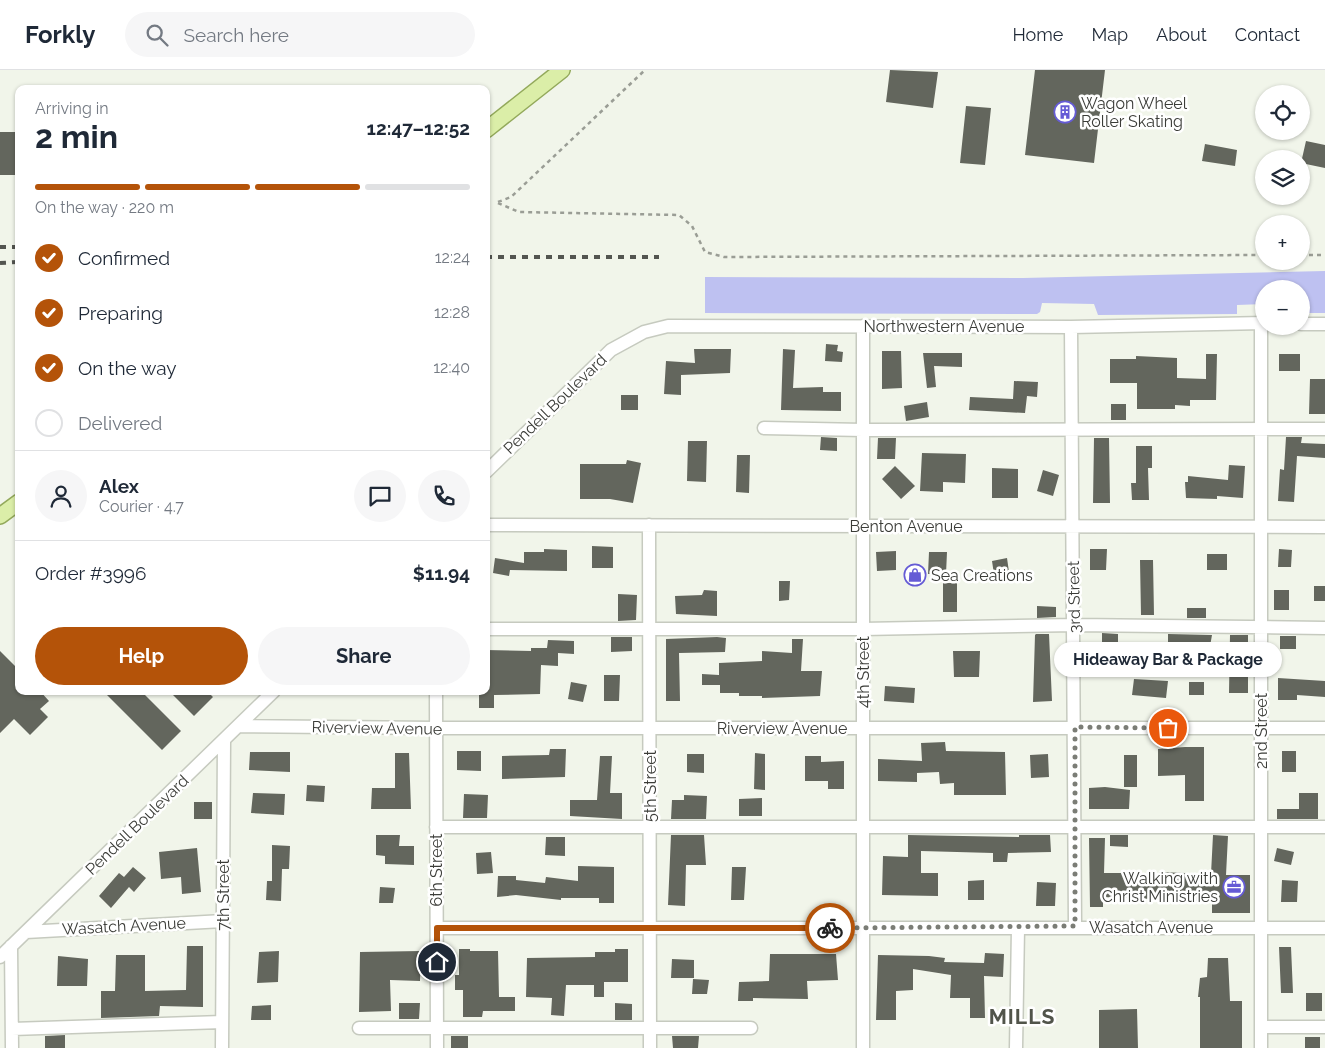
<!DOCTYPE html>
<html lang="en">
<head>
<meta charset="utf-8">
<style>
	:root { --surface:#fff; --page:#f6f6f7; --text:#1f2937; --muted:#747a83; --line:#e0e1e3; --accent:#b45309 }
	body { margin:0; font-family:Raleway,sans-serif; background:var(--page); color:var(--text); height:100vh; display:flex; flex-direction:column; font-size:19px; white-space:nowrap }
	* { box-sizing:border-box; margin:0 }
	p { font-size:16px; color:var(--muted) }
	.icon { flex:none; width:28px; height:28px; fill:none; stroke:currentColor; stroke-width:2; stroke-linecap:round; stroke-linejoin:round }
	.map { position:relative; flex:1; overflow:hidden }
	.side { position:absolute; left:15px; top:15px; width:475px; height:610px; display:flex; flex-direction:column; background:var(--surface); border-radius:10px; box-shadow:0 1px 4px #0004 }
	.side>* { flex:none }
	.fabs { position:absolute; left:1255px; top:15px; display:grid; gap:10px }
	.fabs a { display:grid; place-items:center; width:55px; height:55px; border-radius:50%; background:var(--surface); box-shadow:0 1px 4px #0004; font-size:25px }
	.pin { position:absolute; display:grid; place-items:center; width:42px; height:42px; color:#fff; margin:-21px; border:2px solid #fff; border-radius:50%; box-shadow:0 1px 5px #0007 }
	.courier { position:absolute; display:grid; place-items:center; width:50px; height:50px; margin:-25px; border:4px solid #b45309; border-radius:50%; background:#fff; color:#222; box-shadow:0 1px 6px #0007 }
	.bubble { position:absolute; height:35px; border-radius:18px; background:var(--surface); box-shadow:0 1px 4px #0004; font-size:16px; font-weight:700; line-height:35px; text-align:center }
	.overview em { font-style:normal; font-weight:700 }
	.overview div { display:flex; flex-direction:column-reverse }
	.overview { display:flex; align-items:center; justify-content:space-between; height:85px; padding:0 20px }
	h1 { font-size:32px; font-weight:700; line-height:38px }
	.bar { display:grid; grid-template-columns:repeat(4,1fr); gap:8px 5px; align-content:center; height:60px; padding:0 20px }
	.bar i { height:6px; border-radius:4px; background:var(--line) }
	.bar .on { background:var(--accent) }
	.bar p { grid-column:span 4 }
	.line { display:flex; align-items:center; gap:12px; padding:0 20px; border-top:1px solid var(--line) }
	.line div { flex:1 }
	.round { display:grid; place-items:center; flex:none; width:52px; height:52px; border-radius:26px; background:var(--page) }
	ol { padding:0 20px; list-style:none }
	li { display:flex; align-items:center; gap:15px; height:55px }
	li p { margin-inline-start:auto }
	li .icon { padding:5px; border-radius:50%; background:var(--accent); color:#fff; stroke-width:4 }
	li:last-child { color:var(--muted) }
	li i { width:28px; height:28px; border:2px solid var(--line); border-radius:50% }
	.button { display:flex; gap:10px; margin-top:auto; padding:10px 20px }
	.button a { flex:1; height:58px; border-radius:30px; background:var(--accent); color:#fff; font-size:20px; font-weight:700; line-height:58px; text-align:center }
	.button a+a { background:var(--page); color:var(--text) }
	header { display:flex; align-items:center; gap:30px; box-sizing:border-box; height:70px; padding:0 25px; background:var(--surface); border-bottom:1px solid var(--line) }
	header strong { font-size:24px }
	nav { display:flex; gap:28px; margin-inline-start:auto; font-size:18px }
	.search { width:350px; height:45px; background:var(--page); display:flex; align-items:center; gap:12px; box-sizing:border-box; padding:0 18px; border-radius:28px; color:var(--muted); font-size:19px }
	.map>svg:first-child { display:block }
	.green { fill:#bec1f1 }
	.building { fill:#63665d }
	.lines { fill:none; stroke-linecap:round; stroke-linejoin:round }
	.minor-casing { stroke:#c6cabf; stroke-width:15 }
	.major-casing { stroke:#93a95b; stroke-width:18 }
	.path { stroke:#9a9d95; stroke-width:2.5; stroke-dasharray:4 4; stroke-linecap:butt }
	.minor { stroke:#fff; stroke-width:12 }
	.major { stroke:#dbeea8; stroke-width:15 }
	.rail { stroke:#535550; stroke-width:4; stroke-dasharray:6 6; stroke-linecap:butt }
	.done { stroke:#7b7d76; stroke-width:5; stroke-dasharray:0 9 }
	.route { stroke:#b45309; stroke-width:6 }
	.labels { text-anchor:middle; dominant-baseline:central; stroke-width:5; stroke-linejoin:round; paint-order:stroke }
	.poi-label { font-size:16px; fill:#3b3c38; stroke:#fff; text-anchor:start }
	.street-label { font-size:16px; fill:#3b3c38; stroke:#fff }
	.district-label { font-size:21px; font-weight:bold; letter-spacing:1px; fill:#51544a; stroke:#fff }
</style>
</head>
<body>
<header>
<strong>Forkly</strong>
<div class="search"><svg class="icon" aria-label="search" viewBox="0 0 24 24"><circle cx="10" cy="10" r="6"/><path d="M15 15l6 6"/></svg>Search here</div>
<nav><a>Home</a><a>Map</a><a>About</a><a>Contact</a></nav>
</header>
<div class="map">
<svg width="1325" height="978" viewBox="0 0 1325 978">
	<rect width="100%" height="100%" fill="#f1f5ea"/>
	<path class="green" d="M 1325,201 L 1325,243 L 1301,243 L 1301,219 L 1264,219 L 1264,234 L 1237,235 L 1237,244 L 1098,245 L 1094,234 L 1042,233 L 1040,242 L 1037,244 L 705,243 L 705,207 L 1023,208 Z"/>
	<path class="building" d="M 890,0 L 938,2 L 933,38 L 886,32 Z
		M 1035,0 L 1105,0 L 1094,93 L 1025,85 Z
		M 966,36 L 991,38 L 985,95 L 960,93 Z
		M 0,62 L 19,62 L 19,105 L 0,105 Z
		M 1306,71 L 1325,75 L 1325,98 L 1301,93 Z
		M 1205,74 L 1237,80 L 1235,96 L 1202,91 Z
		M 826,274 L 838,275 L 837,281 L 843,282 L 842,292 L 825,291 Z
		M 694,279 L 731,279 L 730,303 L 681,305 L 681,325 L 664,324 L 666,291 L 695,293 Z
		M 783,279 L 795,280 L 793,318 L 823,317 L 823,322 L 841,322 L 841,341 L 781,340 Z
		M 882,281 L 901,281 L 902,318 L 882,319 Z
		M 923,283 L 962,283 L 962,297 L 934,296 L 936,317 L 927,318 Z
		M 1206,284 L 1217,284 L 1216,330 L 1190,330 L 1190,336 L 1175,335 L 1175,339 L 1137,339 L 1137,313 L 1110,313 L 1110,289 L 1136,289 L 1136,286 L 1177,288 L 1177,308 L 1206,309 Z
		M 1279,284 L 1300,284 L 1300,301 L 1279,301 Z
		M 1310,309 L 1325,309 L 1325,344 L 1309,344 Z
		M 1014,311 L 1038,312 L 1037,327 L 1027,326 L 1025,343 L 969,340 L 970,327 L 1013,329 Z
		M 621,325 L 638,325 L 638,340 L 621,340 Z
		M 927,332 L 929,347 L 906,351 L 904,336 Z
		M 1111,334 L 1126,334 L 1126,350 L 1111,350 Z
		M 821,367 L 837,368 L 837,381 L 820,380 Z
		M 1286,367 L 1302,367 L 1301,373 L 1325,374 L 1325,388 L 1297,386 L 1294,432 L 1278,431 L 1280,399 L 1284,400 Z
		M 878,368 L 896,368 L 895,389 L 877,389 Z
		M 1094,368 L 1109,368 L 1110,433 L 1093,433 Z
		M 688,371 L 707,371 L 706,412 L 687,411 Z
		M 1136,376 L 1152,376 L 1152,398 L 1148,398 L 1149,430 L 1132,430 L 1131,413 L 1136,413 Z
		M 922,383 L 966,384 L 965,413 L 943,412 L 943,422 L 920,421 Z
		M 737,385 L 750,385 L 749,423 L 736,422 Z
		M 627,390 L 641,393 L 633,433 L 610,429 L 580,429 L 580,394 L 626,394 Z
		M 1229,395 L 1245,396 L 1243,428 L 1217,426 L 1217,429 L 1186,428 L 1185,412 L 1188,412 L 1188,406 L 1228,410 Z
		M 895,396 L 915,416 L 901,429 L 882,409 Z
		M 992,398 L 1018,399 L 1018,428 L 992,428 Z
		M 1043,400 L 1059,405 L 1053,426 L 1037,421 Z
		M 592,476 L 613,477 L 613,498 L 592,498 Z
		M 544,479 L 567,480 L 567,501 L 510,500 L 509,506 L 493,503 L 495,488 L 524,493 L 524,482 L 544,482 Z
		M 1090,479 L 1107,479 L 1106,500 L 1090,500 Z
		M 1279,479 L 1292,480 L 1291,497 L 1278,497 Z
		M 896,481 L 896,500 L 877,501 L 876,482 Z
		M 929,482 L 947,482 L 946,504 L 928,504 Z
		M 1207,484 L 1227,484 L 1227,500 L 1207,500 Z
		M 1007,488 L 1010,509 L 995,511 L 992,491 Z
		M 1140,490 L 1153,490 L 1154,545 L 1141,545 Z
		M 779,511 L 790,511 L 789,530 L 779,531 Z
		M 943,513 L 957,513 L 957,542 L 943,542 Z
		M 1314,516 L 1325,516 L 1325,531 L 1314,531 Z
		M 704,520 L 717,521 L 717,546 L 676,544 L 675,526 L 702,525 Z
		M 1274,520 L 1289,520 L 1289,540 L 1274,540 Z
		M 618,524 L 637,525 L 636,550 L 618,551 Z
		M 1037,536 L 1056,537 L 1056,547 L 1037,548 Z
		M 1187,538 L 1206,538 L 1206,548 L 1187,548 Z
		M 1102,563 L 1118,564 L 1118,578 L 1102,578 Z
		M 1036,564 L 1049,564 L 1052,631 L 1033,632 L 1035,565 Z
		M 1168,564 L 1212,565 L 1209,582 L 1191,579 L 1191,575 L 1168,574 Z
		M 1230,565 L 1248,565 L 1248,593 L 1243,593 L 1243,606 L 1248,606 L 1248,623 L 1229,623 Z
		M 1280,566 L 1296,566 L 1296,579 L 1280,579 Z
		M 611,567 L 632,567 L 632,581 L 611,582 Z
		M 717,567 L 726,568 L 725,582 L 679,583 L 680,631 L 666,631 L 666,569 Z
		M 792,569 L 803,569 L 801,601 L 822,601 L 820,626 L 762,628 L 762,626 L 739,626 L 739,623 L 720,623 L 720,615 L 702,615 L 702,604 L 719,605 L 719,593 L 762,591 L 762,581 L 792,583 Z
		M 548,570 L 574,571 L 574,584 L 558,583 L 558,596 L 541,595 L 540,624 L 494,625 L 494,638 L 479,638 L 479,621 L 486,621 L 486,580 L 531,581 L 531,578 L 547,578 Z
		M 0,581 L 19,600 L 19,621 L 40,621 L 49,631 L 40,639 L 48,647 L 30,665 L 14,649 L 0,663 Z
		M 953,581 L 980,581 L 979,607 L 954,607 Z
		M 604,605 L 620,605 L 619,631 L 604,631 Z
		M 1278,608 L 1325,611 L 1325,627 L 1297,625 L 1297,630 L 1278,630 Z
		M 1134,609 L 1168,611 L 1166,628 L 1132,625 Z
		M 571,612 L 587,615 L 583,632 L 568,629 Z
		M 1189,612 L 1204,612 L 1204,625 L 1189,625 Z
		M 885,616 L 915,618 L 914,633 L 884,631 Z
		M 103,621 L 141,621 L 181,661 L 162,680 Z
		M 169,621 L 207,621 L 213,627 L 194,646 Z
		M 945,672 L 946,681 L 1005,682 L 1006,725 L 954,725 L 954,713 L 940,714 L 939,702 L 917,703 L 917,712 L 878,711 L 878,689 L 922,691 L 921,673 Z
		M 1185,677 L 1204,677 L 1204,731 L 1185,731 L 1185,705 L 1158,706 L 1158,679 Z
		M 550,679 L 566,679 L 565,707 L 502,709 L 502,686 L 549,685 Z
		M 457,681 L 481,681 L 481,701 L 457,700 Z
		M 1282,681 L 1296,681 L 1296,702 L 1282,702 Z
		M 250,682 L 290,682 L 290,702 L 249,700 Z
		M 395,683 L 409,683 L 411,739 L 371,739 L 372,718 L 395,718 Z
		M 755,683 L 765,684 L 765,720 L 754,719 Z
		M 687,684 L 704,684 L 704,703 L 687,702 Z
		M 1048,684 L 1049,707 L 1031,708 L 1030,685 Z
		M 1124,685 L 1137,685 L 1137,717 L 1124,717 Z
		M 600,686 L 612,686 L 610,723 L 622,723 L 622,749 L 570,746 L 570,730 L 597,730 Z
		M 805,686 L 821,686 L 821,692 L 844,691 L 844,719 L 828,719 L 828,711 L 805,711 Z
		M 307,715 L 325,716 L 324,732 L 306,731 Z
		M 1105,717 L 1130,720 L 1129,739 L 1089,739 L 1089,718 Z
		M 253,723 L 285,724 L 284,745 L 251,743 Z
		M 1299,723 L 1318,723 L 1318,749 L 1277,749 L 1277,739 L 1299,739 Z
		M 464,724 L 488,725 L 487,748 L 463,748 Z
		M 684,725 L 707,726 L 706,749 L 671,749 L 672,730 L 684,730 Z
		M 762,728 L 762,746 L 739,746 L 739,729 Z
		M 194,732 L 212,732 L 212,749 L 194,749 Z
		M 376,765 L 400,765 L 399,776 L 414,776 L 414,795 L 385,794 L 385,786 L 376,785 Z
		M 671,765 L 704,765 L 706,795 L 686,795 L 685,836 L 668,835 Z
		M 908,765 L 1019,767 L 1019,765 L 1050,765 L 1051,782 L 1008,783 L 1007,792 L 993,792 L 993,783 L 921,781 L 921,803 L 938,803 L 938,826 L 882,825 L 883,786 L 908,787 Z
		M 1110,765 L 1128,765 L 1128,777 L 1110,776 Z
		M 1213,765 L 1228,766 L 1226,805 L 1250,805 L 1250,843 L 1212,843 L 1212,831 L 1182,831 L 1182,827 L 1153,827 L 1153,829 L 1103,827 L 1103,837 L 1090,837 L 1089,768 L 1105,768 L 1104,803 L 1131,803 L 1131,806 L 1159,807 L 1159,802 L 1211,804 Z
		M 546,767 L 565,767 L 565,786 L 545,785 Z
		M 272,775 L 290,776 L 289,799 L 282,799 L 281,831 L 266,830 L 267,811 L 272,811 Z
		M 197,778 L 201,822 L 182,824 L 181,807 L 161,809 L 159,782 Z
		M 1277,778 L 1294,782 L 1291,795 L 1274,791 Z
		M 491,782 L 493,803 L 477,804 L 476,783 Z
		M 578,796 L 614,797 L 614,833 L 599,833 L 599,828 L 561,828 L 561,830 L 516,825 L 497,827 L 498,806 L 516,806 L 516,810 L 545,813 L 546,807 L 578,811 Z
		M 133,797 L 146,808 L 134,822 L 129,817 L 111,838 L 99,826 L 119,803 L 124,807 Z
		M 732,797 L 746,797 L 744,830 L 731,830 Z
		M 984,810 L 984,830 L 968,830 L 968,811 Z
		M 1282,810 L 1298,811 L 1297,832 L 1281,832 Z
		M 1037,812 L 1056,813 L 1055,836 L 1036,836 Z
		M 380,817 L 395,818 L 393,833 L 379,833 Z
		M 187,876 L 203,876 L 203,937 L 160,936 L 159,946 L 101,948 L 101,921 L 115,921 L 116,885 L 145,885 L 145,921 L 186,920 Z
		M 1279,877 L 1291,877 L 1293,923 L 1281,923 Z
		M 459,879 L 470,879 L 470,881 L 498,881 L 499,927 L 515,927 L 515,941 L 483,941 L 482,947 L 463,947 L 463,920 L 455,920 L 455,905 L 459,905 Z
		M 615,879 L 628,879 L 628,912 L 604,912 L 604,927 L 594,927 L 594,915 L 566,915 L 564,946 L 551,945 L 552,928 L 526,927 L 527,888 L 595,887 L 595,882 L 615,882 Z
		M 279,881 L 278,912 L 257,913 L 259,882 Z
		M 421,881 L 420,911 L 390,910 L 391,941 L 359,942 L 360,882 Z
		M 985,883 L 1004,884 L 1003,907 L 984,906 L 985,948 L 970,948 L 970,928 L 950,928 L 951,905 L 913,899 L 913,920 L 896,921 L 896,950 L 876,950 L 878,885 L 929,886 L 945,888 L 944,892 L 984,893 Z
		M 770,884 L 836,884 L 838,910 L 807,911 L 808,929 L 753,928 L 753,931 L 738,931 L 739,912 L 769,911 Z
		M 58,886 L 88,889 L 87,916 L 57,916 Z
		M 1208,888 L 1228,888 L 1230,931 L 1242,931 L 1242,978 L 1200,978 L 1200,927 L 1198,927 L 1200,908 L 1207,907 Z
		M 672,889 L 694,890 L 694,908 L 671,908 Z
		M 693,909 L 709,910 L 707,924 L 692,924 Z
		M 1306,923 L 1322,923 L 1322,941 L 1306,941 Z
		M 399,933 L 420,933 L 419,949 L 399,949 Z
		M 615,933 L 632,934 L 632,950 L 615,950 Z
		M 271,935 L 271,950 L 251,950 L 252,936 Z
		M 1137,939 L 1138,978 L 1099,978 L 1099,940 Z
		M 65,965 L 65,978 L 45,978 L 45,966 Z
		M 451,966 L 468,966 L 468,978 L 451,978 Z
		M 672,966 L 699,966 L 698,978 L 673,978 Z
		M 1305,967 L 1320,967 L 1320,978 L 1305,978 Z"/>
	<g class="lines">
		<g class="minor-casing">
			<path id="minor" d="M 1301,254 L 1325,254
				M 863,256 L 863,978
				M 1071,257 L 1075,856
				M 764,358 L 863,360 L 1325,359
				M 486,402 L 611,280 L 644,262 L 668,256 L 1071,257 L 1264,253
				M 486,455 L 1325,457
				M 649,455 L 650,978
				M 486,559 L 863,559 L 1075,555 L 1325,558
				M 436,621 L 437,978
				M 238,656 L 435,658 L 1325,658
				M 436,757 L 1325,757
				M 437,858 L 1325,858
				M 26,862 L 223,851
				M 11,876 L 12,978
				M 0,887 L 274,621
				M 1261,957 L 1325,957
				M 359,958 L 751,958
				M 12,959 L 222,952
				M 222,978 L 224,672
				M 1016,978 L 1018,858
				M 1261,978 L 1261,253"/>
		</g>
		<g class="major-casing">
			<path id="major" d="M 486,60 L 562,0
				M 0,446 L 19,432"/>
		</g>
		<path class="path" d="M 498,132 L 511,127 L 645,0
			M 498,133 L 519,142 L 679,145 L 692,156 L 705,182 L 724,187 L 1264,185
			M 1301,185 L 1325,185"/>
		<use href="#minor" class="minor"/>
		<use href="#major" class="major"/>
		<path class="rail" d="M 0,177 L 19,177
			M 486,187 L 659,187
			M 0,193 L 19,192"/>
	</g>
	<g class="lines">
		<path class="done" d="M 830,858 L 1075,856 L 1075,657 L 1168,658"/>
		<path class="route" d="M 437,892 L 437,858 L 830,858"/>
	</g>
	<defs>
		<g id="building-ring" transform="scale(1.125)"><circle r="9.5" fill="#fff" stroke="#655bd5" stroke-width="1.5"/><path d="M-4-6H4V6H1V3H-1V6H-4ZM-2.5-4.3h1.7v1.8h-1.7ZM.8-4.3h1.7v1.8H.8ZM-2.5-1h1.7V.8h-1.7ZM.8-1h1.7V.8H.8Z" fill="#655bd5"/></g>
		<g id="shop-ring" transform="scale(1.125)"><circle r="9.5" fill="#fff" stroke="#655bd5" stroke-width="1.5"/><path d="M-5-2.5h2.3a2.7 3.5 0 0 1 5.4 0H5L5.5 6h-11ZM-1.5-2.5h3a1.5 2.3 0 0 0-3 0Z" fill="#655bd5"/></g>
		<g id="office-ring" transform="scale(1.125)"><circle r="9.5" fill="#fff" stroke="#655bd5" stroke-width="1.5"/><path d="M-6-3h4V-5.5h4V-3h4V5H-6ZM-1-4.5V-3h2v-1.5ZM-6 0V1H6V0Z" fill="#655bd5"/></g>
	</defs>
	<g fill-rule="evenodd">
		<use href="#building-ring" x="1065" y="42"/>
		<use href="#shop-ring" x="915" y="505"/>
		<use href="#office-ring" x="1234" y="817"/>
	</g>
	<g class="labels">
		<g class="poi-label">
			<text x="1081" y="33">Wagon Wheel<tspan x="1081" dy="18">Roller Skating</tspan></text>
			<text x="931" y="505">Sea Creations</text>
			<text x="1218" y="808" text-anchor="end">Walking with<tspan x="1218" dy="18">Christ Ministries</tspan></text>
		</g>
		<g class="street-label">
			<text x="944" y="256">Northwestern Avenue</text>
			<text transform="translate(555 334) rotate(-44)">Pendell Boulevard</text>
			<text x="906" y="456">Benton Avenue</text>
			<text transform="translate(1074 527) rotate(-91)">3rd Street</text>
			<text transform="translate(863 602) rotate(-90)">4th Street</text>
			<text transform="translate(377 658) rotate(1)">Riverview Avenue</text>
			<text x="782" y="658">Riverview Avenue</text>
			<text transform="translate(1261 661) rotate(-90)">2nd Street</text>
			<text transform="translate(650 716) rotate(-90)">5th Street</text>
			<text transform="translate(137 755) rotate(-44)">Pendell Boulevard</text>
			<text transform="translate(436 800) rotate(-90)">6th Street</text>
			<text transform="translate(223 825) rotate(-90)">7th Street</text>
			<text transform="translate(124 856) rotate(-3)">Wasatch Avenue</text>
			<text x="1151" y="857">Wasatch Avenue</text>
		</g>
		<g class="district-label">
			<text x="1022" y="946">MILLS</text>
		</g>
	</g>
</svg>
<div class="fabs">
<a><svg class="icon" aria-label="locate" viewBox="0 0 24 24"><circle cx="12" cy="12" r="6"/><path d="M12 2v4M12 18v4M2 12h4M18 12h4"/></svg></a>
<a><svg class="icon" aria-label="layers" viewBox="0 0 24 24"><path d="M12 4l9 5-9 5-9-5zM3 14l9 5 9-5"/></svg></a>
<a>+</a>
<a>−</a>
</div>
<div class="pin" style="left:1168px;top:658px;background:#ea580c"><svg class="icon" aria-label="bag" viewBox="0 0 24 24"><path d="M5 8h14l-1 12H6zM9 8a3 3 0 0 1 6 0"/></svg></div>
<div class="pin" style="left:437px;top:892px;background:#1f2937"><svg class="icon" aria-label="home" viewBox="0 0 24 24"><path d="M3 11l9-7 9 7M6 9v11h12V9"/></svg></div>
<div class="courier" style="left:830px;top:858px"><svg class="icon" aria-label="bike" viewBox="0 0 24 24"><circle cx="6" cy="16" r="4"/><circle cx="18" cy="16" r="4"/><path d="M6 16l4-8h5l3 8M10 8l3 8H6M13 5h3"/></svg></div>
<div class="bubble" style="left:1054px;top:572px;width:228px">Hideaway Bar &amp; Package</div>
<section class="side">
<div class="overview"><div><h1>2 min</h1><p>Arriving in</p></div><em>12:47–12:52</em></div>
<div class="bar"><i class="on"></i><i class="on"></i><i class="on"></i><i></i><p>On the way · 220 m</p></div>
<ol>
<li><svg class="icon" aria-label="check" viewBox="0 0 24 24"><path d="M5 12l5 5 9-10"/></svg>Confirmed<p>12:24</p></li>
<li><svg class="icon" aria-label="check" viewBox="0 0 24 24"><path d="M5 12l5 5 9-10"/></svg>Preparing<p>12:28</p></li>
<li><svg class="icon" aria-label="check" viewBox="0 0 24 24"><path d="M5 12l5 5 9-10"/></svg>On the way<p>12:40</p></li>
<li><i></i>Delivered</li>
</ol>
<div class="line" style="height:90px"><a class="round"><svg class="icon" aria-label="person" viewBox="0 0 24 24"><circle cx="12" cy="8" r="4"/><path d="M4 21q1-7 8-7t8 7"/></svg></a><div><b>Alex</b><p>Courier · 4.7</p></div><a class="round"><svg class="icon" aria-label="chat" viewBox="0 0 24 24"><path d="M4 5h16v11H9l-5 4z"/></svg></a><a class="round"><svg class="icon" aria-label="phone" viewBox="0 0 24 24"><path d="M5 4h4l2 5-3 2q2 4 5 5l2-3 5 2v4C11 20 4 13 5 4z"/></svg></a></div>
<div class="line" style="height:65px"><div>Order #3996</div><b>$11.94</b></div>
<div class="button"><a>Help</a><a>Share</a></div>
</section>
</div>
</body>
</html>
